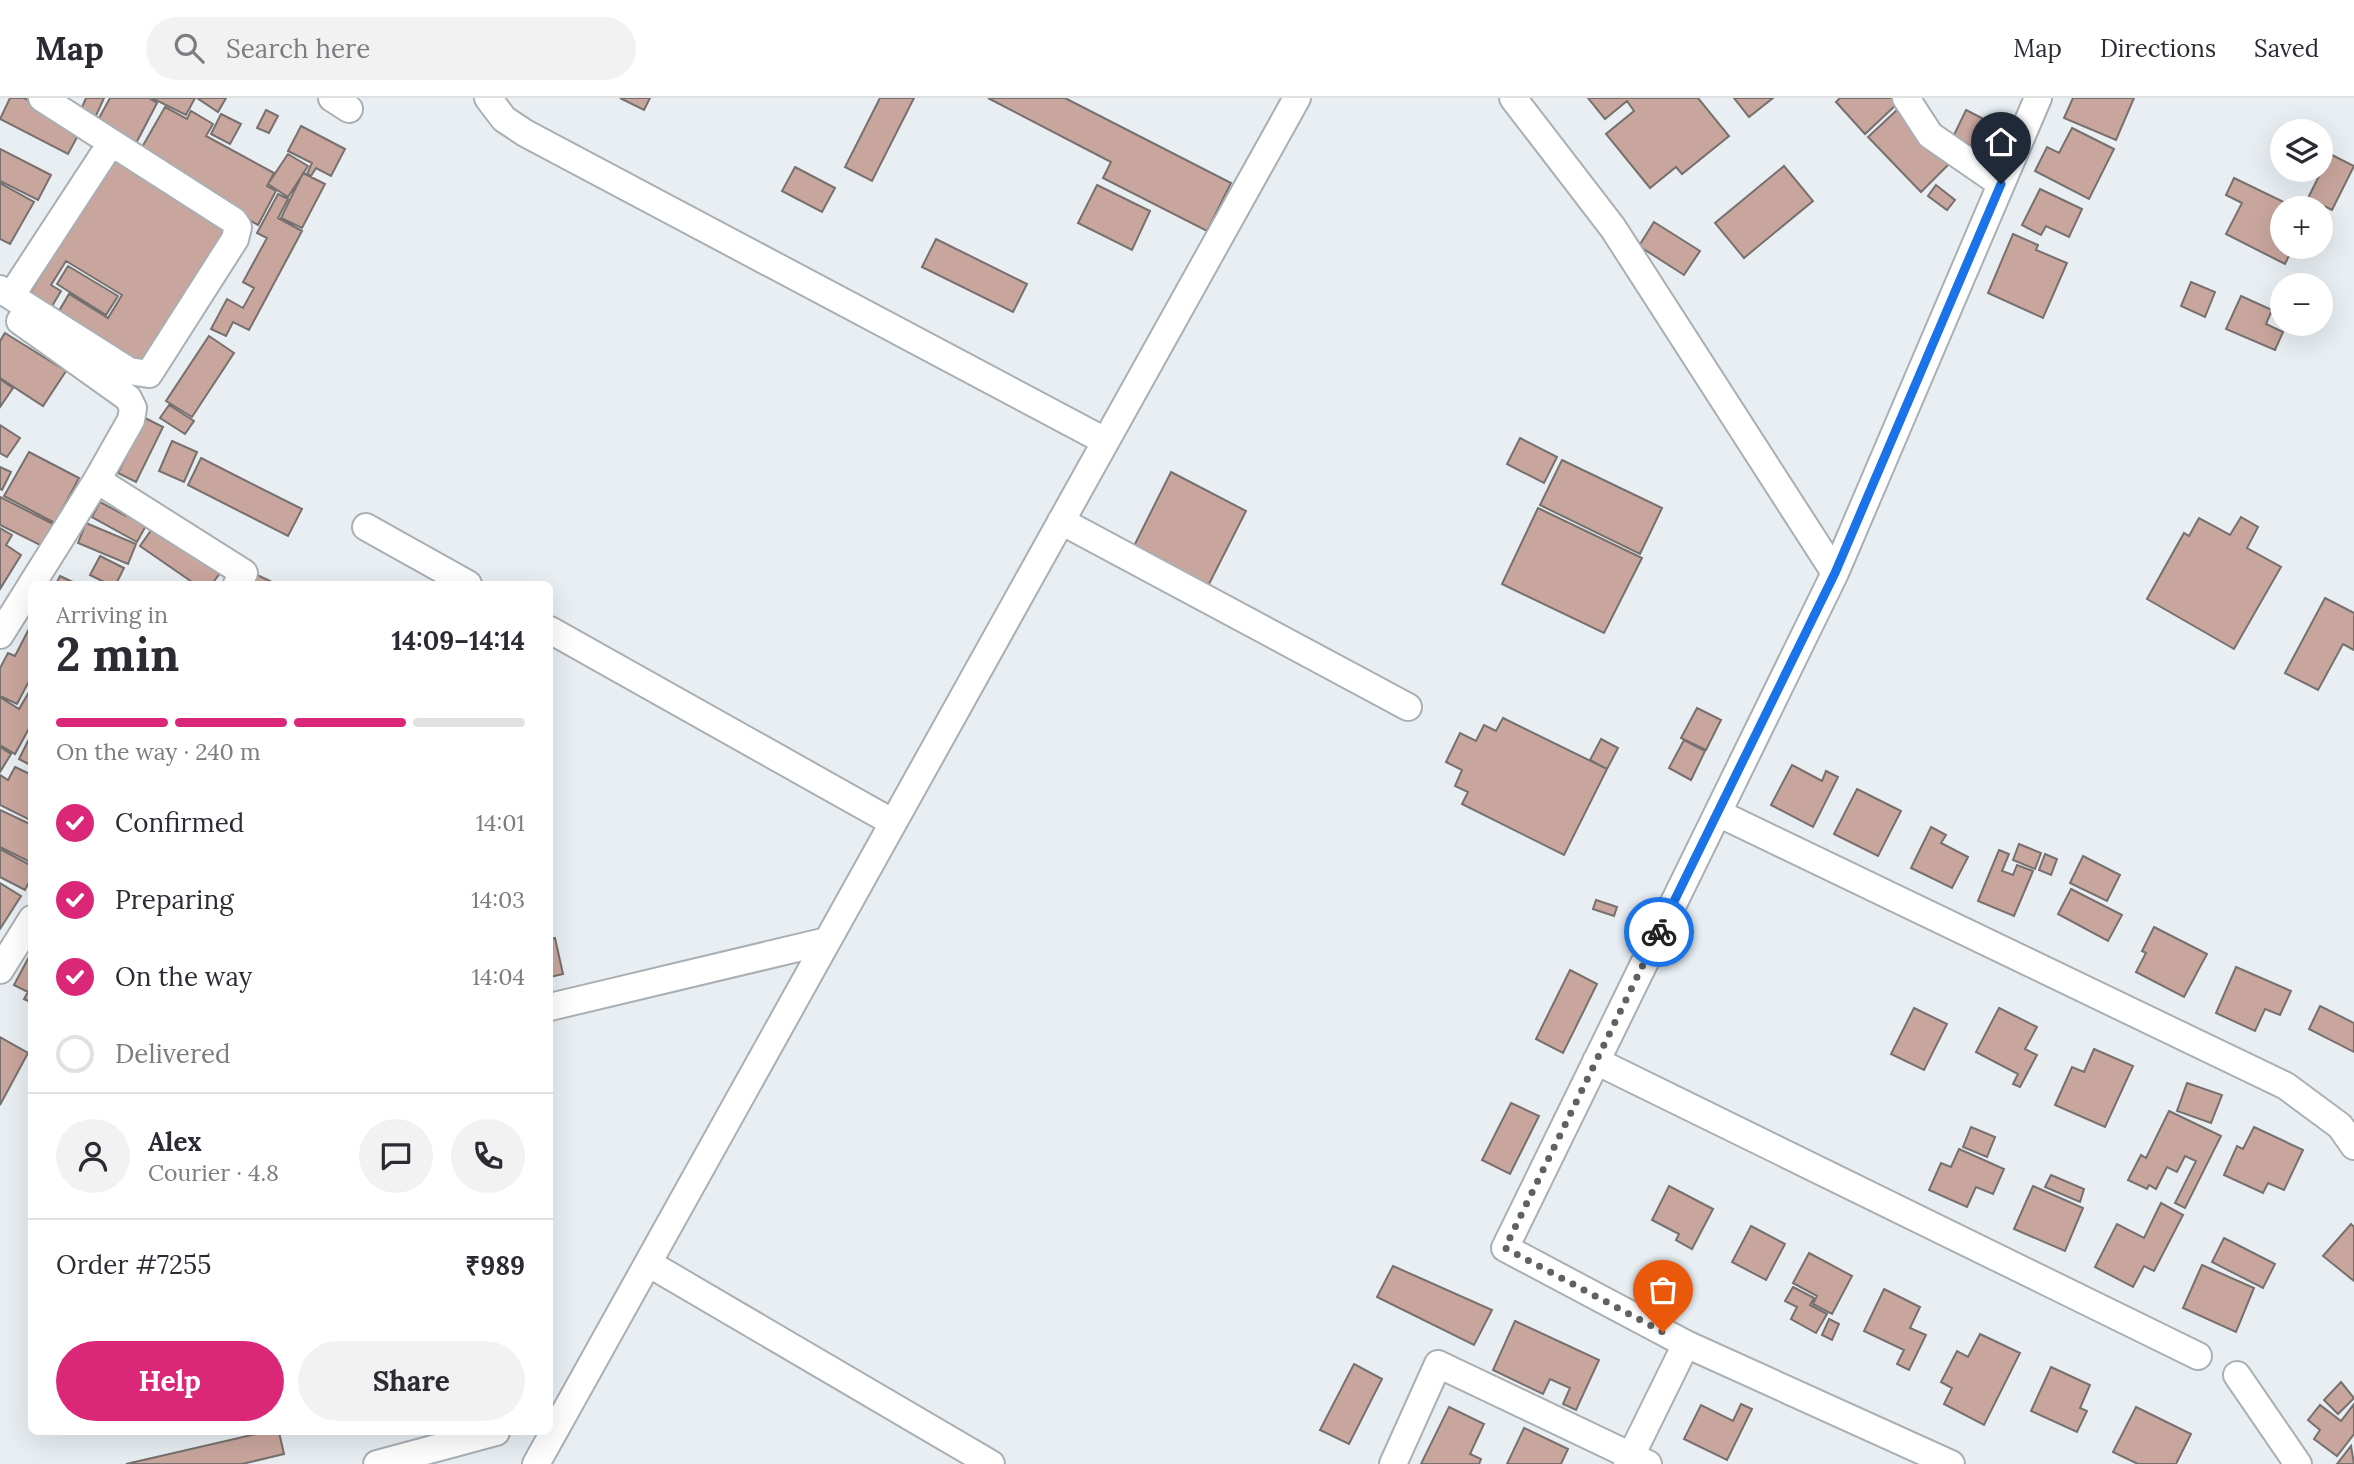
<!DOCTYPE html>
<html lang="en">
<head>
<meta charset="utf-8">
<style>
	:root { --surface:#fff; --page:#f2f2f3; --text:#2b2b33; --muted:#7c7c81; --line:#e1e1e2; --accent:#db2777 }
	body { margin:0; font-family:Lora,serif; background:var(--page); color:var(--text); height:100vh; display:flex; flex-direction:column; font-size:26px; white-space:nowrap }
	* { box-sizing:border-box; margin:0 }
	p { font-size:23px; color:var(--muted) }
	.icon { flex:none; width:38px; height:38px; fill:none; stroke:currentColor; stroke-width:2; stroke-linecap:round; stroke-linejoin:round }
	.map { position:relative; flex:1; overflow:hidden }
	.panel { position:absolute; left:28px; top:483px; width:525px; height:854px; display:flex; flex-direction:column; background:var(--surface); border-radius:10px; box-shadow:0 7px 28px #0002 }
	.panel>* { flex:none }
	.controls { position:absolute; left:2270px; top:21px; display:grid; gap:14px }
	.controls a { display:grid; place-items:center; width:63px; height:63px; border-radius:50%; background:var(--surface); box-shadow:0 7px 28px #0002; font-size:35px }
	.pin { position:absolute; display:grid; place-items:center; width:60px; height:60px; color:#fff; margin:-72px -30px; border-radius:50% 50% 50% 0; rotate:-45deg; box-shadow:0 0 7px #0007 }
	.pin .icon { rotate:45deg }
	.courier { position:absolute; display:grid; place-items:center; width:70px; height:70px; margin:-35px; border:5px solid #1a73e8; border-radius:50%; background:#fff; color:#222; box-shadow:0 2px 9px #0007 }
	.head em { font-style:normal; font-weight:800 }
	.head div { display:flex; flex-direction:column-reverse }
	.head { display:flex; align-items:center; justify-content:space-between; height:119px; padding:0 28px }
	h1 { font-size:46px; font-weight:800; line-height:52px }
	.bar { display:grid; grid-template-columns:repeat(4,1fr); gap:10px 7px; align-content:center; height:84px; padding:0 28px }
	.bar i { height:9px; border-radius:5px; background:var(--line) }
	.bar .current { background:var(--accent) }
	.bar p { grid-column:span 4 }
	.line { display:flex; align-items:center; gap:18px; padding:0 28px; border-top:2px solid var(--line) }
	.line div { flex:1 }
	.round { display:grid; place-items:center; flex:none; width:74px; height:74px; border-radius:37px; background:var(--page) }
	ol { padding:0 28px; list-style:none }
	li { display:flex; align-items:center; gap:21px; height:77px }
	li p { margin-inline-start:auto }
	li .icon { padding:7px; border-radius:50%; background:var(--accent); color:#fff; stroke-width:4 }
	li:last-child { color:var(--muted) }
	li i { width:38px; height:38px; border:4px solid var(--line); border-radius:50% }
	.button { display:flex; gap:14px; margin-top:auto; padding:14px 28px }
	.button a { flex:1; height:80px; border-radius:42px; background:var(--accent); color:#fff; font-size:28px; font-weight:800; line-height:80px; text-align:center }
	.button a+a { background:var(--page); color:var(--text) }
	header { display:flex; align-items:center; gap:42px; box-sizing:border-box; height:98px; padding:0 35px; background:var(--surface); border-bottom:2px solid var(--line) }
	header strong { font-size:33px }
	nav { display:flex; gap:38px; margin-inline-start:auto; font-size:24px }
	.search { width:490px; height:63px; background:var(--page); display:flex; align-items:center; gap:18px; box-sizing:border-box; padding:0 24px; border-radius:38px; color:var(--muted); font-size:26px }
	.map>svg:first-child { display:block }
	.building { fill:#c9a69d; stroke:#76706e; stroke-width:2 }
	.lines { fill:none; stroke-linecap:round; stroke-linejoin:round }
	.street-casing { stroke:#a9afb3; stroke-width:30 }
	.street { stroke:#fff; stroke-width:26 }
	.done { stroke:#5f6264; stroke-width:7; stroke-dasharray:0 12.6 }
	.route { stroke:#1a73e8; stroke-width:9 }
</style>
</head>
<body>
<header>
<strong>Map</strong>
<div class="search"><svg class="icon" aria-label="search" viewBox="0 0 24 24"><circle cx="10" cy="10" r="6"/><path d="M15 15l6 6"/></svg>Search here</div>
<nav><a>Map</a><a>Directions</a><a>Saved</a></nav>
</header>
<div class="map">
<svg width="2354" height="1366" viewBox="0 0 2354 1366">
	<rect width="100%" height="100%" fill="#e8eef2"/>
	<path class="building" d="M 10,0 L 24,0 L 82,30 L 68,56 L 0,21 Z
		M 86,0 L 104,0 L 95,20 L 80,14 Z
		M 110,0 L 149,0 L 157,5 L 132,53 L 93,31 Z
		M 152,0 L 195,0 L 186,17 Z
		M 197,0 L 226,0 L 218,14 Z
		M 620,0 L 650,0 L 644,12 Z
		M 880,0 L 914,0 L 872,83 L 845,69 Z
		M 988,0 L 1065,0 L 1231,85 L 1207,133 L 1103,80 L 1111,64 Z
		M 1588,0 L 1698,0 L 1729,38 L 1682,76 L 1676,69 L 1650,90 L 1606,36 L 1634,13 L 1627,3 L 1605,21 Z
		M 1734,0 L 1773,0 L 1749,19 Z
		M 1840,0 L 1891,0 L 1897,6 L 1865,36 L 1836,4 Z
		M 2073,0 L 2134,0 L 2116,42 L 2064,20 Z
		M 165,9 L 187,21 L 191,13 L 213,26 L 206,38 L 274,75 L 267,88 L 276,93 L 258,127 L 137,58 Z
		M 266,12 L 278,18 L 269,35 L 257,30 Z
		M 1897,12 L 1949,66 L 1921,94 L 1868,39 Z
		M 1966,12 L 2013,36 L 2001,62 L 1953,39 Z
		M 221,16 L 241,26 L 230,46 L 211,36 Z
		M 301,28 L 345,51 L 331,78 L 316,70 L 311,78 L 307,76 L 312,65 L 288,53 Z
		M 2072,30 L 2114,51 L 2089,101 L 2035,73 L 2047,49 L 2059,55 Z
		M 0,51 L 51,77 L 38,102 L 0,83 Z
		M 114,56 L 231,126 L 143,271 L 56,218 L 69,196 L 108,220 L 122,197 L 66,163 L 51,187 L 61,193 L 51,210 L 29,197 Z
		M 288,56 L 308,68 L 288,99 L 268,86 Z
		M 2330,56 L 2354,68 L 2332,112 L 2308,100 Z
		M 1784,68 L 1813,103 L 1744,160 L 1715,125 Z
		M 795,69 L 835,90 L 822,114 L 782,93 Z
		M 303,75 L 325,86 L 302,130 L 281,120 Z
		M 2234,80 L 2296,110 L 2282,110 L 2282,149 L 2293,149 L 2285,166 L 2226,136 L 2242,105 L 2226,97 Z
		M 0,85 L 34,104 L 10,146 L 0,141 Z
		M 1097,87 L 1150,113 L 1132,152 L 1078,125 Z
		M 1936,87 L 1955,102 L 1947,112 L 1928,98 Z
		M 2040,91 L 2082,111 L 2069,139 L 2046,128 L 2041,137 L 2022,127 Z
		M 278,96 L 288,101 L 278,120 L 302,133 L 249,232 L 233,224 L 226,238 L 211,231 L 227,201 L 243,210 L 254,190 L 243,184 L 267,140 L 257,135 Z
		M 1654,124 L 1700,153 L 1684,177 L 1639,148 Z
		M 2013,136 L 2038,147 L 2036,152 L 2067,165 L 2043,220 L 1988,195 Z
		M 936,141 L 1027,186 L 1013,214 L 922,169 Z
		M 68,168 L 118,198 L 106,217 L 57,186 Z
		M 2191,184 L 2215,194 L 2205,219 L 2181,208 Z
		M 2241,198 L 2272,212 L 2266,226 L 2283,234 L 2275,252 L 2226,231 Z
		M 5,235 L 66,273 L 43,308 L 0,280 L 0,243 Z
		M 209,238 L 234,255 L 192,319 L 166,303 Z
		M 0,281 L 13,290 L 0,309 Z
		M 169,307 L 194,323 L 185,336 L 160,320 Z
		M 145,320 L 163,329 L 136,384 L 118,375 Z
		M 0,327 L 20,340 L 7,359 L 0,355 Z
		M 1520,340 L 1557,359 L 1544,385 L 1507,366 Z
		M 172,343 L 197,354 L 184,384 L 159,373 Z
		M 29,354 L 79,380 L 55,425 L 4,398 Z
		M 201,360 L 302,411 L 288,438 L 188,387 Z
		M 1562,362 L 1662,410 L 1640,456 L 1540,407 Z
		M 0,369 L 11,374 L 2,392 L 0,391 Z
		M 1171,374 L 1246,413 L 1207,490 L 1132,452 Z
		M 0,399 L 53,426 L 42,448 L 0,427 Z
		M 100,404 L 126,418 L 129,414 L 148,424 L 137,444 L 92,419 Z
		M 1538,410 L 1642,460 L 1604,535 L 1502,486 Z
		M 2241,419 L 2258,429 L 2247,450 L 2281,469 L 2234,551 L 2147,501 L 2184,435 L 2189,438 L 2199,420 L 2230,437 Z
		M 157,424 L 223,471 L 212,486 L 195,486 L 140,448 Z
		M 86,425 L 136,446 L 128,466 L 78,445 Z
		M 0,430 L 12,437 L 6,447 L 21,457 L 0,491 Z
		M 100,458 L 124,470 L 116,486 L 108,486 L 90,477 Z
		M 253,475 L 276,486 L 247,486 Z
		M 60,478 L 77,486 L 56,486 Z
		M 2325,500 L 2354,515 L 2354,552 L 2343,546 L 2318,592 L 2285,575 Z
		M 31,527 L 32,587 L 28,585 L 17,606 L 0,598 L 0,570 L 8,555 L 15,558 Z
		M 32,589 L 32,625 L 15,656 L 0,647 L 0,599 L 19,611 Z
		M 1697,610 L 1721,622 L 1706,652 L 1681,640 Z
		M 1503,620 L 1607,671 L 1564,757 L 1462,706 L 1468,694 L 1455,688 L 1462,672 L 1446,664 L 1460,635 L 1476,643 L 1484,627 L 1496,633 Z
		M 31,637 L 32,638 L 32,668 L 19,661 Z
		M 1601,641 L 1618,650 L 1607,671 L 1590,662 Z
		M 1684,642 L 1705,653 L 1691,682 L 1669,670 Z
		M 0,649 L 11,656 L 0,674 Z
		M 1792,667 L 1822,683 L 1826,673 L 1838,679 L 1813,729 L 1771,707 Z
		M 15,669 L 32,677 L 32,723 L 0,707 L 0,677 L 8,682 Z
		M 1857,691 L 1901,713 L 1878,758 L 1834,736 Z
		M 0,712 L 32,727 L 32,765 L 0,749 Z
		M 1931,729 L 1946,737 L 1941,745 L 1968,759 L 1952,790 L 1911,770 Z
		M 2019,746 L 2041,755 L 2035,771 L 2013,762 Z
		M 0,751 L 32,768 L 32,778 L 25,792 L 0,779 Z
		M 1999,752 L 2009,756 L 2002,773 L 2013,777 L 2017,767 L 2033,773 L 2014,818 L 1978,803 Z
		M 2045,756 L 2057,761 L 2051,777 L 2039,772 Z
		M 2083,758 L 2120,777 L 2107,803 L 2070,785 Z
		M 0,785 L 21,798 L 0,831 Z
		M 2071,791 L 2122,817 L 2108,843 L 2058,816 Z
		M 1596,802 L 1617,809 L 1614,818 L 1593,811 Z
		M 2154,829 L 2207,856 L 2184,899 L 2136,874 L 2146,855 L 2142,853 Z
		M 555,840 L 563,876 L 550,879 L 550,841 Z
		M 32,853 L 32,905 L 24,901 L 28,894 L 14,887 Z
		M 2236,869 L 2291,893 L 2280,917 L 2265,911 L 2255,933 L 2216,915 Z
		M 1570,872 L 1597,886 L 1563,955 L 1536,941 Z
		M 2320,908 L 2354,925 L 2354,954 L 2309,931 Z
		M 1914,910 L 1947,926 L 1924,972 L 1891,956 Z
		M 1999,910 L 2037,929 L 2025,951 L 2037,957 L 2020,989 L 2013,986 L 2018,976 L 1976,954 Z
		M 0,939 L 28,955 L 0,1007 Z
		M 2094,951 L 2133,968 L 2105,1029 L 2055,1007 L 2072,969 L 2084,974 Z
		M 2187,985 L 2222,997 L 2211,1025 L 2177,1013 Z
		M 1511,1005 L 1539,1018 L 1510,1076 L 1482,1062 Z
		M 2169,1013 L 2221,1038 L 2185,1110 L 2175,1105 L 2196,1063 L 2185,1058 L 2177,1074 L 2167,1069 L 2156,1091 L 2149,1087 L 2147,1091 L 2128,1082 L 2141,1057 L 2146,1060 Z
		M 1971,1029 L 1995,1039 L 1987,1059 L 1963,1049 Z
		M 2254,1029 L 2303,1052 L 2284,1092 L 2268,1085 L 2263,1095 L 2224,1077 L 2237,1048 L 2243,1051 Z
		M 1959,1051 L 2004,1071 L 1993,1096 L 1976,1089 L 1967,1109 L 1929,1092 L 1941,1065 L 1951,1069 Z
		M 2051,1077 L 2084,1091 L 2080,1104 L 2045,1089 Z
		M 1669,1088 L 1713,1111 L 1692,1151 L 1676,1142 L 1679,1136 L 1652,1122 Z
		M 2033,1088 L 2083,1110 L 2065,1153 L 2014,1131 Z
		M 2161,1105 L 2183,1117 L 2154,1173 L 2144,1168 L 2133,1189 L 2095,1169 L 2117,1126 L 2144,1140 Z
		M 2351,1126 L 2354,1129 L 2354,1183 L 2323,1158 Z
		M 1751,1128 L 1785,1146 L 1766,1182 L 1732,1164 Z
		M 2224,1140 L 2275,1166 L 2263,1190 L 2212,1164 Z
		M 1809,1155 L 1852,1178 L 1832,1216 L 1813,1206 L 1817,1198 L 1793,1185 Z
		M 2202,1167 L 2254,1190 L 2236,1234 L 2183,1210 Z
		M 1393,1168 L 1492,1212 L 1474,1247 L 1377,1199 Z
		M 1793,1189 L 1814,1200 L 1810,1207 L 1827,1216 L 1816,1235 L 1791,1221 L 1797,1209 L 1785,1203 Z
		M 1884,1191 L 1920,1209 L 1910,1230 L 1926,1237 L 1909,1272 L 1897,1266 L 1904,1252 L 1864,1233 Z
		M 1829,1221 L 1839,1226 L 1832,1242 L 1822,1237 Z
		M 1515,1223 L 1599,1262 L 1576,1312 L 1563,1306 L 1570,1290 L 1550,1281 L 1543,1296 L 1493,1272 Z
		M 1980,1236 L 2020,1255 L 1984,1327 L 1944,1306 L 1952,1290 L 1941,1284 L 1957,1253 L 1968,1259 Z
		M 1354,1266 L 1382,1281 L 1349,1346 L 1320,1332 Z
		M 2051,1269 L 2090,1287 L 2080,1310 L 2087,1313 L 2077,1334 L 2031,1313 Z
		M 2341,1284 L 2354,1300 L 2338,1316 L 2324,1302 Z
		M 1741,1306 L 1752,1311 L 1727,1362 L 1684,1341 L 1701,1307 L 1733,1323 Z
		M 2354,1306 L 2354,1336 L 2337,1358 L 2314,1341 L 2320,1332 L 2308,1322 L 2320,1307 L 2341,1323 Z
		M 1449,1309 L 1484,1326 L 1470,1356 L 1481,1361 L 1479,1366 L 1421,1366 Z
		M 2136,1309 L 2191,1336 L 2176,1366 L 2138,1366 L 2113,1354 Z
		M 1524,1330 L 1568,1351 L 1561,1366 L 1507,1366 Z
		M 265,1334 L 279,1334 L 284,1356 L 242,1366 L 126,1366 Z
		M 2351,1348 L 2354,1366 L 2337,1366 Z"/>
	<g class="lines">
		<g class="street-casing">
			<path id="street" d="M 332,0 L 349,11
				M 488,0 L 504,21 L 525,35 L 1105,343
				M 1513,0 L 1613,130 L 1835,475 L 1505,1150 L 1686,1246 L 1627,1366
				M 1906,0 L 1930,37 L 2001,86
				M 0,191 L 129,273 L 149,276 L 235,141 L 238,129 L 234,123 L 42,0
				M 11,198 L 111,45
				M 97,382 L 244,475 L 237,486
				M 1061,423 L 1408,609
				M 366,429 L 468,486
				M 1835,475 L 2038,0
				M 550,532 L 892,724
				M 0,537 L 97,382 L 131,322 L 133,310 L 128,300 L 20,223
				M 1718,715 L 2286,988 L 2340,1028 L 2354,1048
				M 0,872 L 32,821
				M 550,909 L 827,843
				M 1596,963 L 2198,1258
				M 648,1165 L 991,1366
				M 1686,1246 L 1951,1366
				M 2237,1277 L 2298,1366
				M 377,1366 L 496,1334
				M 536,1366 L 1297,0
				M 1393,1366 L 1438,1266 L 1648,1366"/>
		</g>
		<use href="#street" class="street"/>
	</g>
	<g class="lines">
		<path class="done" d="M 1659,834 L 1505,1150 L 1663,1234"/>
		<path class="route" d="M 1659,834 L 1835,475 L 2001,86"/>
	</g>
</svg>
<div class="controls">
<a><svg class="icon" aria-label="layers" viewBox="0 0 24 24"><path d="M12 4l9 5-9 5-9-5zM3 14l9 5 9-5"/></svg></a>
<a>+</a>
<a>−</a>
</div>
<div class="pin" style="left:1663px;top:1234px;background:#ea580c"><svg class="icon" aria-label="bag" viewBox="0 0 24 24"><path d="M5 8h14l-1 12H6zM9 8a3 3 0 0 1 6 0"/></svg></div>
<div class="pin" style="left:2001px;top:86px;background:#1f2937"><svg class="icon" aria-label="home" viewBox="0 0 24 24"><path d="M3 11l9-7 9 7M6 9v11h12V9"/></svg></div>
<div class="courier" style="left:1659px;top:834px"><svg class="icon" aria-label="bike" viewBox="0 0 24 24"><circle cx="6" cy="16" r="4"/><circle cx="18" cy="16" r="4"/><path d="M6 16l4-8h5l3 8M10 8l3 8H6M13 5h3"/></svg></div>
<section class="panel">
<div class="head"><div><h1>2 min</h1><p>Arriving in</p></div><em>14:09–14:14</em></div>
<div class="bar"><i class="current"></i><i class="current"></i><i class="current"></i><i></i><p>On the way · 240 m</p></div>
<ol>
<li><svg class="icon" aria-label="check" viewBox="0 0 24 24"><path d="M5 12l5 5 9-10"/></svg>Confirmed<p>14:01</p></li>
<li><svg class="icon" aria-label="check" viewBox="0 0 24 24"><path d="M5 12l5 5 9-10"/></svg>Preparing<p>14:03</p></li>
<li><svg class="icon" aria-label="check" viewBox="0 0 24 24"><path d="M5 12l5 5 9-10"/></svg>On the way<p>14:04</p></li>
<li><i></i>Delivered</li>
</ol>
<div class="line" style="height:126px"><a class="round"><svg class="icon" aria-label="person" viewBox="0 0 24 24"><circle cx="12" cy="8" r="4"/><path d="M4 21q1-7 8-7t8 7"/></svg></a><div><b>Alex</b><p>Courier · 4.8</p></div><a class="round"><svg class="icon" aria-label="chat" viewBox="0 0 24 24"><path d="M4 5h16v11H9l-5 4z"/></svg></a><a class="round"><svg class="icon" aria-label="phone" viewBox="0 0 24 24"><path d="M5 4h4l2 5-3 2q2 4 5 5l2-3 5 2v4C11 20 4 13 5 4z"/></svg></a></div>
<div class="line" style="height:91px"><div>Order #7255</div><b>₹989</b></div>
<div class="button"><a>Help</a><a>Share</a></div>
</section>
</div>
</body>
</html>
